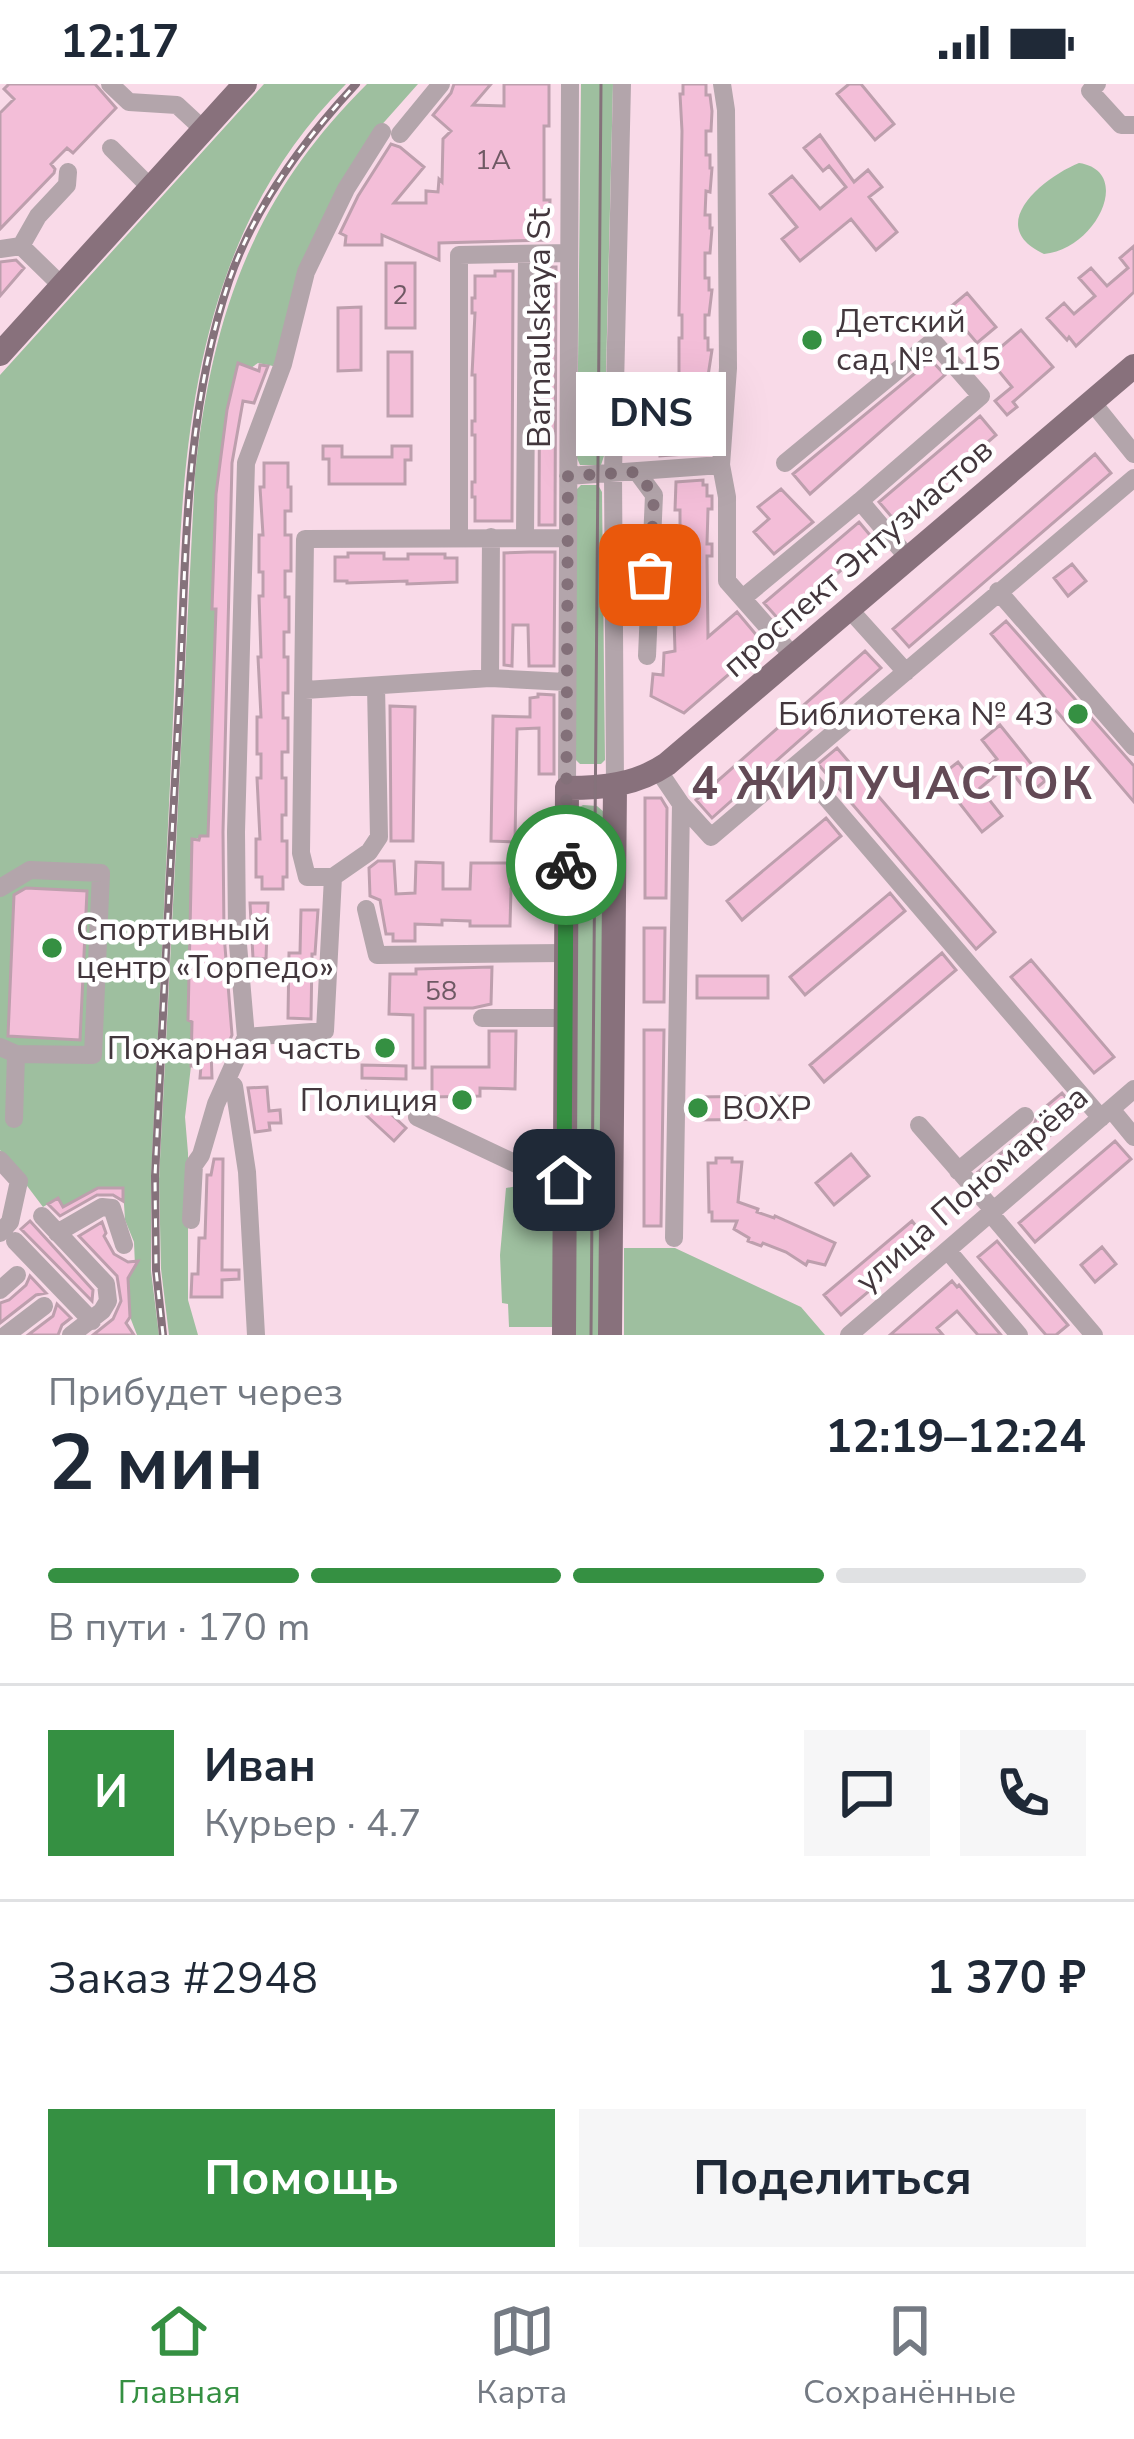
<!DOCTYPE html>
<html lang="ru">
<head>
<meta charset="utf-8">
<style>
	:root { --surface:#fff; --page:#f6f6f7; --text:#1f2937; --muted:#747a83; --line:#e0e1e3; --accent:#359042 }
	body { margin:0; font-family:"Nunito Sans",sans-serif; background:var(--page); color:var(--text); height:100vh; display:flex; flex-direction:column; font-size:45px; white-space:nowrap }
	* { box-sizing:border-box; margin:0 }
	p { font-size:39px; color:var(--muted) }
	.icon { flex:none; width:66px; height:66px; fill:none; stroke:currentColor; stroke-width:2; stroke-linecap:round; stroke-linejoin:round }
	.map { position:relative; height:1251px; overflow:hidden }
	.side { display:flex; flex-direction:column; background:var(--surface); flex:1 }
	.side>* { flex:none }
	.pin { position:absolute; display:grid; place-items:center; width:102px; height:102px; color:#fff; margin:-51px; border-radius:24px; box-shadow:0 6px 18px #0006 }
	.courier { position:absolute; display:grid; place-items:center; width:120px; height:120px; margin:-60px; border:9px solid #359042; border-radius:50%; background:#fff; color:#222; box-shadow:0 3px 15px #0007 }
	.bubble { position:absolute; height:84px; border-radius:0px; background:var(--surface); box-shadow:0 12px 48px #0002; font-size:39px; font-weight:700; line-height:84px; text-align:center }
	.head em { font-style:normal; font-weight:700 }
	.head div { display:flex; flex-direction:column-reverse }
	.head { display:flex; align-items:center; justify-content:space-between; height:204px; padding:0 48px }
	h1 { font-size:78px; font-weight:700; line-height:90px }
	.bar { display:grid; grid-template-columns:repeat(4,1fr); gap:18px 12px; align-content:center; height:144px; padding:0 48px }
	.bar i { height:15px; border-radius:9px; background:var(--line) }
	.bar .active { background:var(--accent) }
	.bar p { grid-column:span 4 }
	.line { display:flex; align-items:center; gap:30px; padding:0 48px; border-top:3px solid var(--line) }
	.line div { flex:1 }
	.round { display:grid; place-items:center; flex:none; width:126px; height:126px; border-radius:0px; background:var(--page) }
	.button { display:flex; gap:24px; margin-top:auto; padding:24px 48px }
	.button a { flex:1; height:138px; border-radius:0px; background:var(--accent); color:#fff; font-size:48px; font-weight:700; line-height:138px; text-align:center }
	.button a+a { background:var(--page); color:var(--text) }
	.status { display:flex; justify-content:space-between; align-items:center; height:84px; padding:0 60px; background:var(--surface); direction:ltr }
	.status svg { height:33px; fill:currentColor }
	.dock { display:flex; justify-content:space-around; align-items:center; height:168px; border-top:3px solid var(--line); background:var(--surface); font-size:33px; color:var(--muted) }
	.dock a { display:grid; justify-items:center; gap:6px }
	.dock .active { color:var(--accent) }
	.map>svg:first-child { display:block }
	.green { fill:#9ebf9f }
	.building { fill:#f3bed8; stroke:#bd9fad; stroke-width:3 }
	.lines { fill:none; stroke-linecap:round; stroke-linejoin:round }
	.minor { stroke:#b3a5ab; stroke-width:18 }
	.major { stroke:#88717c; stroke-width:24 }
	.tram { stroke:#85727b; stroke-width:3 }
	.rail-casing { stroke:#85727b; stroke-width:8 }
	.rail { stroke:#fff; stroke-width:3; stroke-dasharray:9; stroke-linecap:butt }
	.done { stroke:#837079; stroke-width:12; stroke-dasharray:0 21.6 }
	.route { stroke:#359042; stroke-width:15 }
	.poi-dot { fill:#359042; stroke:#fff; stroke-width:4.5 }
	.labels { text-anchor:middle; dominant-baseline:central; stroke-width:9; stroke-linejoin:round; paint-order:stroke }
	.number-label { font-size:27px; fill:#6f5964 }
	.poi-label { font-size:33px; fill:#43373d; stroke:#fff; text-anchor:start }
	.street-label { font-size:33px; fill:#43373d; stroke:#fff }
	.district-label { font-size:45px; font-weight:bold; letter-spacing:3px; fill:#634a56; stroke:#fff }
</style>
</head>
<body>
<div class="status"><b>12:17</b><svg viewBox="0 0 49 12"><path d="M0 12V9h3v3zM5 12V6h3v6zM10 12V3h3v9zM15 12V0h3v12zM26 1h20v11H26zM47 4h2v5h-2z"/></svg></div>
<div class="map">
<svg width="1134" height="1251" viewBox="0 0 1134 1251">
	<rect width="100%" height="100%" fill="#f9dae8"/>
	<path class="green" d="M 264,0 L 346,0 C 167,179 183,426 172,659 C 165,804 158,949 151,1095 L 151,1187 L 159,1251 L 137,1251 L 130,1233 L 128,1194 L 135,1182 L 134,1158 L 125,1136 L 123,1104 L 98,1104 L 63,1123 L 58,1114 L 43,1123 L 0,1066 L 0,291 Z
		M 367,0 L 418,0 L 378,45 L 273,282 L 258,279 L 251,284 L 238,279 L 227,325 L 216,410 L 212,524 L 216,525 L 208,742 L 207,752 L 193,755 L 191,982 L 185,1033 L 188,1069 L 188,1216 L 198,1251 L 169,1251 L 161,1185 L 159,1095 L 195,390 C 212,232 252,114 367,0 Z
		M 581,0 L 613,0 L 604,372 L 601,381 L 580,381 L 577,374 Z
		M 1079,79 C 1134,87 1096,166 1044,170 C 983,142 1044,93 1079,79 Z
		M 581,401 L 598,401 L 602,408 L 605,676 L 601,680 L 580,680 L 575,675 L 575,407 Z
		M 583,721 L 597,722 L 604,728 L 601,1251 L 571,1251 L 578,724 Z
		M 528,1100 L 556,1108 L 555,1243 L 509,1243 L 508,1220 L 502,1219 L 500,1171 L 506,1104 Z
		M 624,1164 L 675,1164 L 801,1223 L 825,1251 L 624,1251 Z"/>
	<path class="building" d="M 9,0 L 95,0 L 116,24 L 73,69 L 67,64 L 51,80 L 55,85 L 54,89 L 0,145 L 0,29 L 14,15 L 4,5 Z
		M 454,0 L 491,0 L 473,21 L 504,22 L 504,0 L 549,0 L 549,42 L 544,42 L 544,116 L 550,116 L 549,156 L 439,159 L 439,176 L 382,151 L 382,161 L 345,161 L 346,152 L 340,149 L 358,112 L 391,60 L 400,63 L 424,83 L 394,119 L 426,119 L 426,107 L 438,108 L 439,95 L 442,98 L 443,55 L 451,47 L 433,31 L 451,9 Z
		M 683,0 L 706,0 L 706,11 L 710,11 L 712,27 L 711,47 L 706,47 L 706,71 L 710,71 L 710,84 L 712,84 L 710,108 L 706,107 L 705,131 L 710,131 L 710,144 L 712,144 L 710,169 L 705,169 L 705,194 L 709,194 L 709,206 L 712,206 L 709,231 L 705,231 L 705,254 L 708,254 L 708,266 L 712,266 L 708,292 L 705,292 L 704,315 L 708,315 L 710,340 L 708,353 L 704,353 L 704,364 L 698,364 L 698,369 L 660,372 L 660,317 L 665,318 L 665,304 L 679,304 L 679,254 L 682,254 L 682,231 L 679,231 L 682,47 L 680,10 L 683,10 Z
		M 849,0 L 861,0 L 894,40 L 875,56 L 837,10 Z
		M 820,51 L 854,98 L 868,86 L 882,103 L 869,113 L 897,148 L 876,166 L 851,135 L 800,177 L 782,155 L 797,143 L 770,110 L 792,92 L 820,125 L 846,103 L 829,82 L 823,87 L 804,64 Z
		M 1134,162 L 1134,208 L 1076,262 L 1069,253 L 1067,256 L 1047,234 L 1064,219 L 1074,230 L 1095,212 L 1079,194 L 1091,184 L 1107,202 L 1128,184 L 1120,174 Z
		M 16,176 L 24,184 L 0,212 L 0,178 Z
		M 386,179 L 415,179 L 415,244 L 386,244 Z
		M 540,183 L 556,183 L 555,441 L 539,441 Z
		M 495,187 L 513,187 L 512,437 L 475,437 L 475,413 L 472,413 L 472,398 L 475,398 L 475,351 L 472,351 L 472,337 L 475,337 L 475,291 L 472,291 L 475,229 L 472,229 L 472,214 L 475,214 L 475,192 L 495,192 Z
		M 967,209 L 996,243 L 977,259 L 948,225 Z
		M 361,223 L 361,286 L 338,287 L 338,224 Z
		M 1021,246 L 1053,283 L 1013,318 L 1017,323 L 1007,331 L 995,317 L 1012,303 L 988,274 Z
		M 388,268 L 412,268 L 412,332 L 388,332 Z
		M 931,276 L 945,291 L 810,410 L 793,390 Z
		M 238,279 L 259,287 L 260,281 L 268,282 L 254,319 L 243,317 L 232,379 L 223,748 L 224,850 L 232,951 L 225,967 L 211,966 L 212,994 L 200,994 L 201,982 L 191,982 L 192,938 L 188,936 L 192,755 L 199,756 L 200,752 L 208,752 L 216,525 L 212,525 L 216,410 L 227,326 Z
		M 980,332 L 996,351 L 913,422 L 920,430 L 902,445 L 879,418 Z
		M 323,362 L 342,362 L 342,373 L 392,373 L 392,362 L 411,362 L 411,376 L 405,376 L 405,400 L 329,400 L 329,375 L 323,375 Z
		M 1095,370 L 1111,389 L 909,563 L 893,545 Z
		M 264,379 L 288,379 L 288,403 L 291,403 L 291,427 L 285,427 L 285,451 L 291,451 L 291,487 L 285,487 L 285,513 L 289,513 L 289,548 L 284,548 L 284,573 L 288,573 L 288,609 L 283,609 L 283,634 L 288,634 L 288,668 L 282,668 L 282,694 L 286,694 L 286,731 L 282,731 L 282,757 L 287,757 L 287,793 L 283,793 L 283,805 L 262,805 L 262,793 L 256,793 L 256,755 L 260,755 L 257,694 L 261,694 L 261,670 L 257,670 L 257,633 L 261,633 L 258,573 L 261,573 L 259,512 L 263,512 L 263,488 L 259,488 L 259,451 L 263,451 L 260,403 L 264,403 Z
		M 703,396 L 703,401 L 707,401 L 707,412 L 712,412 L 712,425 L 708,425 L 707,460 L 712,460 L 712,472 L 707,472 L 708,553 L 737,528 L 764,560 L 684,629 L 651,612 L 653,590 L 663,591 L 664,569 L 675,567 L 674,534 L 679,534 L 679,498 L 674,498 L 674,460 L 680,460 L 680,426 L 675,426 L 676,398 Z
		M 781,405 L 813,438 L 774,470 L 754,448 L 769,435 L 758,423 Z
		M 859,438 L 875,457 L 781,538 L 764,519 Z
		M 530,468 L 555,468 L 554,582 L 529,582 L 528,541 L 513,541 L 512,582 L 504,581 L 504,469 Z
		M 348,469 L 384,469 L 384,475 L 408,475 L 408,470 L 445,470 L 445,474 L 457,474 L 457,498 L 407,500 L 407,497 L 347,499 L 347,497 L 335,497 L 335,473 L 348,473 Z
		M 1072,480 L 1086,497 L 1068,512 L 1054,494 Z
		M 1006,537 L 1134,682 L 1134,718 L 991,550 Z
		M 865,567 L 881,584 L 712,734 L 696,716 Z
		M 538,610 L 554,611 L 554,690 L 539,690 L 539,644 L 517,645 L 515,758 L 491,757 L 493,632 L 530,633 L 530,614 L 538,613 Z
		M 390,622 L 415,623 L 413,757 L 391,757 Z
		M 1000,641 L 1045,697 L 1029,710 L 1007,682 L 980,704 L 1002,732 L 982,748 L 939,693 L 958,678 L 971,695 L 997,675 L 982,656 Z
		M 837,664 L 995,848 L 976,865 L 818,680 Z
		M 645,714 L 661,714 L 667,724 L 666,814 L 645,814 Z
		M 826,734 L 841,752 L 742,836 L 727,817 Z
		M 539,750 L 550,750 L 550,825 L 538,825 L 538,794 L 516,794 L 515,805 L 511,805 L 510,842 L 470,842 L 470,837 L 442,836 L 442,841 L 415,840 L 415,857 L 393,857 L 393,850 L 386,850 L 380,816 L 370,812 L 369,784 L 378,777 L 394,777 L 396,810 L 415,809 L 416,778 L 443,779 L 443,805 L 470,805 L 471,779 L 532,779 L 532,772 L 538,772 Z
		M 26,804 L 87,807 L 80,956 L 8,952 L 14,811 Z
		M 890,809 L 905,827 L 805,911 L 790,893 Z
		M 250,819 L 268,819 L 266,875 L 253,874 Z
		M 301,826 L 318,826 L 315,870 L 312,870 L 311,935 L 288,934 L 289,869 L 300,869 Z
		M 644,844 L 665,844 L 664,918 L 644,918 Z
		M 942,869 L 956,886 L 824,998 L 810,981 Z
		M 1031,876 L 1114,973 L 1094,989 L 1011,893 Z
		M 492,883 L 491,920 L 473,924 L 425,924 L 425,984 L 413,984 L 413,931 L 389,930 L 390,890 L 416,890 L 416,885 Z
		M 697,892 L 768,892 L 768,914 L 697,914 Z
		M 644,946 L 664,946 L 661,1142 L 644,1142 Z
		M 489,947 L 516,947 L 515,1005 L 480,1004 L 480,1012 L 432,1013 L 432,983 L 489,983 Z
		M 362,981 L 406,982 L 406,995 L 362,994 Z
		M 267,1003 L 269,1027 L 280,1026 L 281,1039 L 269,1039 L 270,1046 L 255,1048 L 248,1004 Z
		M 366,1007 L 406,1044 L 394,1057 L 354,1020 Z
		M 1062,1009 L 1078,1028 L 990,1102 L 978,1088 L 1034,1042 L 1038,1029 Z
		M 794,1012 L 794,1035 L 695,1036 L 694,1013 Z
		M 1115,1057 L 1131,1075 L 1035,1158 L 1019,1139 Z
		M 851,1070 L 869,1092 L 834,1121 L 816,1099 Z
		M 716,1074 L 732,1074 L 732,1078 L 742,1078 L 738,1118 L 758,1125 L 757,1128 L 774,1134 L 775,1132 L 835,1159 L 825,1181 L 808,1177 L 806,1181 L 786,1168 L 763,1159 L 761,1162 L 748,1157 L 749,1154 L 734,1145 L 737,1137 L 712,1137 L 712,1128 L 709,1128 L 708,1079 L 716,1079 Z
		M 214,1075 L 223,1075 L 222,1186 L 239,1186 L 239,1195 L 222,1196 L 222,1213 L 191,1213 L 192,1190 L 198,1190 L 199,1154 L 205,1154 L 207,1091 L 211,1091 Z
		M 98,1104 L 123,1104 L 123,1117 L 113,1111 L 97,1111 L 60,1132 L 48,1120 L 58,1114 L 63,1123 Z
		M 30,1137 L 93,1206 L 92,1217 L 21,1145 Z
		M 912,1137 L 928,1157 L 841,1231 L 824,1211 Z
		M 102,1138 L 106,1149 L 104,1152 L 114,1170 L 128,1178 L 138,1177 L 128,1194 L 130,1233 L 126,1239 L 134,1251 L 93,1251 L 113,1235 L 121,1217 L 117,1192 L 79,1152 Z
		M 997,1157 L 1068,1241 L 1056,1251 L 1046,1251 L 978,1173 Z
		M 1102,1163 L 1116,1180 L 1095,1198 L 1081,1181 Z
		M 30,1192 L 46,1209 L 36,1211 L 0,1239 L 0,1219 L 9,1216 L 26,1201 Z
		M 952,1197 L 957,1203 L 959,1201 L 1001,1251 L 978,1251 L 957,1227 L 937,1244 L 943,1251 L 890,1251 Z
		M 57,1220 L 71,1234 L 62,1241 L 58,1251 L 28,1251 L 53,1232 Z"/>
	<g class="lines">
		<path class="minor" d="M 110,0 L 129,18 L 177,21 L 204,46
			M 1097,0 L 1090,7 L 1121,41 L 1134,41
			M 400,50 L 441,0
			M 111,64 L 151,104
			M 21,162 L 62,202
			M 0,165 L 21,162 L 38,132 L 67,101 L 68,88
			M 1092,318 L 1134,370
			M 721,381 L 728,284 L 726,26 L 722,0
			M 637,388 L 654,411 L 647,572
			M 568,392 L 721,381 L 727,413 L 727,497 L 794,573
			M 860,417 L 909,475
			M 459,452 L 459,171 L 569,169
			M 525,454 L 527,170
			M 998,507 L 1134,663
			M 744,513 L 860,417 L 981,312 L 933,257 L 785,379
			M 850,526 L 906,588
			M 490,594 L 566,598
			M 305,606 L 490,594 L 491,453
			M 798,681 L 1101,1034
			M 658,686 L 681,720 L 674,1154
			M 615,702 L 613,389 L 622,0
			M 567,704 L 570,0
			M 681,720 L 711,753 L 1134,394
			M 333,793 L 369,768 L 379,753 L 376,602
			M 0,804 L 30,786 L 101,789 L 93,971 L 16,970 L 0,963
			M 366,825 L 377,871 L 565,869
			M 482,934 L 564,934
			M 246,953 L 325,947 L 333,793 L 307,793 L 301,769 L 305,455 L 567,454
			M 228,996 L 234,1002 L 247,1088 L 256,1251
			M 1111,1025 L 1134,1053
			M 417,1033 L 548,1095 L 564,1096
			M 14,1035 L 16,970
			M 919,1041 L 994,1127
			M 0,1076 L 19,1097 L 10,1138 L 0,1149
			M 958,1087 L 1025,1032
			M 990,1129 L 1094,1251
			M 42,1132 L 106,1200 L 108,1217 L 102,1227 L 71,1251
			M 191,1136 L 194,1081 L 201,1071 L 216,1020 L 246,953 L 237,849 L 236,748 L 246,379 L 283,280 L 306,188 L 346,105 L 382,48
			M 57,1149 L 102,1123 L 112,1124 L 124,1161
			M 15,1157 L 92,1237
			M 948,1167 L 1019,1251
			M 0,1206 L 17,1191
			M 6,1251 L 44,1222
			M 849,1251 L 1134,1005"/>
		<path class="major" d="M 0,270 L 245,0
			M 564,1251 L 567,704 C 603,704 636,701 667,680 L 1134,282
			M 610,1251 L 615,702"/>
		<path class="tram" d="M 591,1251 L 601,0"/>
		<g class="rail-casing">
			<path id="rail" d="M 163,1251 L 156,1186 L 155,1092 C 163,928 171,765 180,601 C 186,465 185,328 229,197 C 254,123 303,57 356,0"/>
		</g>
		<use href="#rail" class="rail"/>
	</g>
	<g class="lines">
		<path class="done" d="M 566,781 L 568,392 L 637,388 L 654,411 L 650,491"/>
		<path class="route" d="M 564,1096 L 566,781"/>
	</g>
	<g class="poi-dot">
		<circle cx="812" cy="256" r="12"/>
		<circle cx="1078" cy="630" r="12"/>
		<circle cx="52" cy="864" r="12"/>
		<circle cx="385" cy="964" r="12"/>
		<circle cx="462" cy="1016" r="12"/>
		<circle cx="698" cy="1024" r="12"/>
	</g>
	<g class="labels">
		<g class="number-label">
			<text x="493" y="76">1А</text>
			<text x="400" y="211">2</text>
			<text x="441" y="907">58</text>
		</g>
		<g class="poi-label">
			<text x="836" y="237">Детский<tspan x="836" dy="38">сад № 115</tspan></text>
			<text x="1054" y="630" text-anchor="end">Библиотека № 43</text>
			<text x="76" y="845">Спортивный<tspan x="76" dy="38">центр «Торпедо»</tspan></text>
			<text x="361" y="964" text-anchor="end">Пожарная часть</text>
			<text x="438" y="1016" text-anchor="end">Полиция</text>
			<text x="722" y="1024">ВОХР</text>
		</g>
		<g class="street-label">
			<text transform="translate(539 244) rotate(-90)">Barnaulskaya St</text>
			<text transform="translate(858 474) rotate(-41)">проспект Энтузиастов</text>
			<text transform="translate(972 1105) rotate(-41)">улица Пономарёва</text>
		</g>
		<g class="district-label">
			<text x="893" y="700">4 ЖИЛУЧАСТОК</text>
		</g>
	</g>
</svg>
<div class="pin" style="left:650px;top:491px;background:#ea580c"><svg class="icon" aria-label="bag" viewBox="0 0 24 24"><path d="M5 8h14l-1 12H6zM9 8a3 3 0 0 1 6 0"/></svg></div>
<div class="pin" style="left:564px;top:1096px;background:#1f2937"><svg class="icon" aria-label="home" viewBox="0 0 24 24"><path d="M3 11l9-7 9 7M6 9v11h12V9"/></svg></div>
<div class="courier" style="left:566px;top:781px"><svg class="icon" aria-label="bike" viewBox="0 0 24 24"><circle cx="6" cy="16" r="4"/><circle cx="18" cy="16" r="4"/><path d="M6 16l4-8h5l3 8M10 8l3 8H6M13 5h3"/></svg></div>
<div class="bubble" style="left:576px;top:288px;width:150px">DNS</div>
</div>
<section class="side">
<div class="head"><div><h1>2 мин</h1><p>Прибудет через</p></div><em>12:19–12:24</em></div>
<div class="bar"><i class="active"></i><i class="active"></i><i class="active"></i><i></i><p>В пути · 170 m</p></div>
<div class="line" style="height:216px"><b class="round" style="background:var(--accent);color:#fff">И</b><div><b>Иван</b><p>Курьер · 4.7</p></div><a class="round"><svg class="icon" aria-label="chat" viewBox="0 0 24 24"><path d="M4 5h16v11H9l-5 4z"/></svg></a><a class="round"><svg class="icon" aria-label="phone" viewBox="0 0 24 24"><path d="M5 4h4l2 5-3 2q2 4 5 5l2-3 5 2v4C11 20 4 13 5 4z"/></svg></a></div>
<div class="line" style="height:156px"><div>Заказ #2948</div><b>1 370 ₽</b></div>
<div class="button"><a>Помощь</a><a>Поделиться</a></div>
</section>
<nav class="dock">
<a class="active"><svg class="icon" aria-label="home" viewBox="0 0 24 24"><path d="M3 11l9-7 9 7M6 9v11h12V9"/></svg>Главная</a>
<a><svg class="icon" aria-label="map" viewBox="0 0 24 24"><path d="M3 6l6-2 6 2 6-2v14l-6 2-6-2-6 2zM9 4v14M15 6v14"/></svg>Карта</a>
<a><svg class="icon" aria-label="saved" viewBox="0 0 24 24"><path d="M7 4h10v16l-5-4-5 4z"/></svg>Сохранённые</a>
</nav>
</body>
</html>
